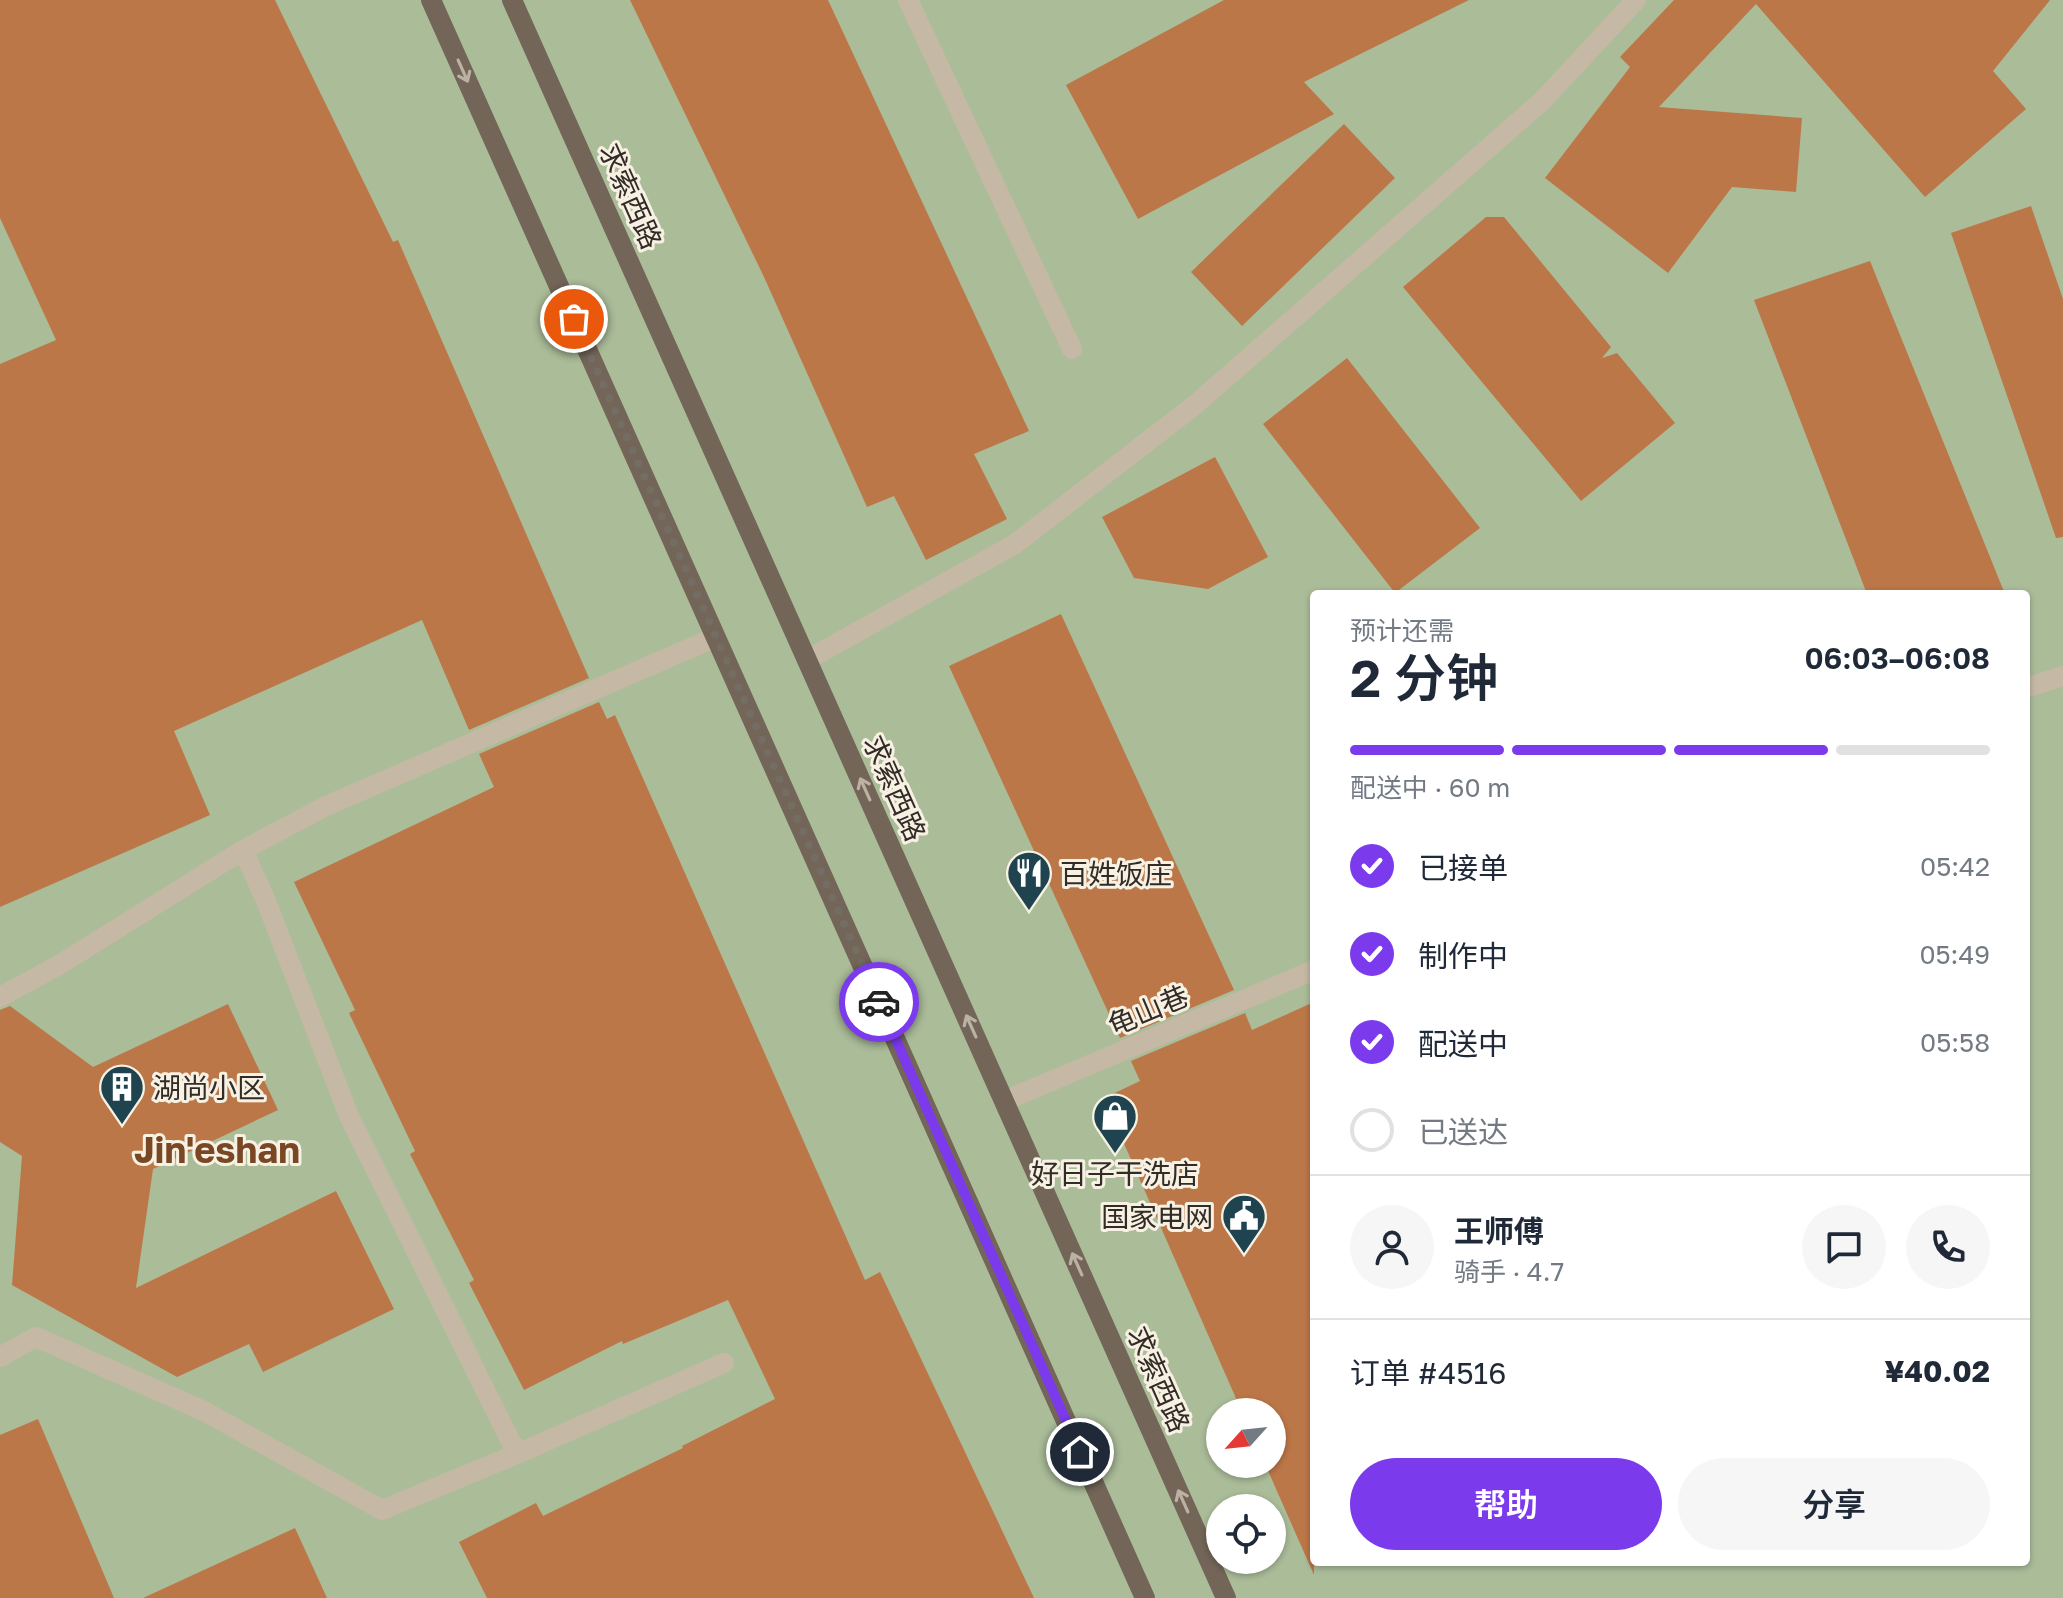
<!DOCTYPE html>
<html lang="zh">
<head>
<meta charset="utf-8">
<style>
	:root { --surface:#fff; --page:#f6f6f7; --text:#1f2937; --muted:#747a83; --line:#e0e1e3; --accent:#7c3aed }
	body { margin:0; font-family:"Golos Text","Noto Sans SC",sans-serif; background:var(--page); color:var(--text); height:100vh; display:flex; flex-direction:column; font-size:30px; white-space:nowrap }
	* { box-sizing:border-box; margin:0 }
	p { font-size:26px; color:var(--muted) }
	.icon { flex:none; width:44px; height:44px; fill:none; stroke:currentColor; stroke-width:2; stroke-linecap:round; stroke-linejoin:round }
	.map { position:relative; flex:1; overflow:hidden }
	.details { position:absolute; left:1310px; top:590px; width:720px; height:976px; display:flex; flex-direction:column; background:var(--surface); border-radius:8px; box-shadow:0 2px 6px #0004 }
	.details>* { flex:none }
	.needle { width:52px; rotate:243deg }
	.controls { position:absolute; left:1206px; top:1398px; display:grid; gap:16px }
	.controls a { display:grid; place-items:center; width:80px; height:80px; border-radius:50%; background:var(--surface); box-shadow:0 2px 6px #0004; font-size:40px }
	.pin { position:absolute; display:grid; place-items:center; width:68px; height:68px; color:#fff; margin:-34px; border:4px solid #fff; border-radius:50%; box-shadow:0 2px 8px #0007 }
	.courier { position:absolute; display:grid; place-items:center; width:80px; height:80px; margin:-40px; border:6px solid #7c3aed; border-radius:50%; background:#fff; color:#222; box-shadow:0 2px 10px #0007 }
	.headline em { font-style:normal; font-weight:600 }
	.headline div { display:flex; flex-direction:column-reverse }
	.headline { display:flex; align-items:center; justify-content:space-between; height:136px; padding:0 40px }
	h1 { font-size:52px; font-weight:600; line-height:60px }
	.bar { display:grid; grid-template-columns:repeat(4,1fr); gap:12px 8px; align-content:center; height:96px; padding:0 40px }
	.bar i { height:10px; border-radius:6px; background:var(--line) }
	.bar .on { background:var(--accent) }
	.bar p { grid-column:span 4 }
	.line { display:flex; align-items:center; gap:20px; padding:0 40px; border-top:2px solid var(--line) }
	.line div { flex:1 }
	.round { display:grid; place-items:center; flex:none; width:84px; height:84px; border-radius:42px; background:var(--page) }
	ol { padding:0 40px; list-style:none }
	li { display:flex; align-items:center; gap:24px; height:88px }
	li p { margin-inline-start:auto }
	li .icon { padding:8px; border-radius:50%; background:var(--accent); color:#fff; stroke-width:4 }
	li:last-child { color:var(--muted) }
	li i { width:44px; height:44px; border:4px solid var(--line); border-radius:50% }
	.primary-button { display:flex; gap:16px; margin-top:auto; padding:16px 40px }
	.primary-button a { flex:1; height:92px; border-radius:48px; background:var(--accent); color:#fff; font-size:32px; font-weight:600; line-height:92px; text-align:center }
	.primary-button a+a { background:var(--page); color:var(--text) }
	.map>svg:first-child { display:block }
	.green { fill:#abbc99; fill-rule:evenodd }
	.building { fill:#bc7748 }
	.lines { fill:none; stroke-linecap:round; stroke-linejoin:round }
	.minor { stroke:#c5b9a5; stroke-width:20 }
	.primary { stroke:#736558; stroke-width:20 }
	.oneway { stroke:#bcb2a4 }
	.done { stroke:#746d64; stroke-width:8; stroke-dasharray:0 14.4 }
	.route { stroke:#7c3aed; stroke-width:10 }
	.labels { text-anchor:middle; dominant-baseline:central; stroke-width:6; stroke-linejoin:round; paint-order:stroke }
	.street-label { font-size:28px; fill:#322b26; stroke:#f7f1e3 }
	.poi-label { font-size:28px; fill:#322b26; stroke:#f7f1e3; text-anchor:start }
	.district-label { font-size:36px; font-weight:bold; fill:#7a4725; stroke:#f7f1e3 }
</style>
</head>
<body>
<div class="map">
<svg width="2063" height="1598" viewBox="0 0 2063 1598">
	<rect width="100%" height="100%" fill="#eee7d8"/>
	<path class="green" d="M 0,0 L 2063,0 L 2063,1598 L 0,1598 ZM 1314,594 L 2026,594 L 2026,1562 L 1314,1562 ZM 1220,1412 L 1272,1412 L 1272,1464 L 1220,1464 ZM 1220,1508 L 1272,1508 L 1272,1560 L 1220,1560 Z"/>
	<path class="building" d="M 0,0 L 275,0 L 393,242 L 398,240 L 589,678 L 469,730 L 422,620 L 174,731 L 210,815 L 0,907 L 0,364 L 56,340 L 0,218 Z
		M 630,0 L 828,0 L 1029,431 L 974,454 L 1007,519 L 926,560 L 894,496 L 867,507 L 764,277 Z
		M 1224,0 L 1469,0 L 1304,82 L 1334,114 L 1138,219 L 1066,85 Z
		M 1674,0 L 2050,0 L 1993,71 L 2026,109 L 1925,197 L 1756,4 L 1659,107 L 1802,118 L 1796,192 L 1732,187 L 1668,273 L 1545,178 L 1630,67 L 1620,57 Z
		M 1344,124 L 1395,178 L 1242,326 L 1191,272 Z
		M 2031,206 L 2063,299 L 2063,537 L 2056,538 L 1951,233 Z
		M 1486,217 L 1504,217 L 1611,347 L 1602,358 L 1617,353 L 1675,423 L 1581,501 L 1403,287 Z
		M 1870,261 L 2005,594 L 1867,594 L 1754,300 Z
		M 1347,358 L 1480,528 L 1395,593 L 1263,424 Z
		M 1215,457 L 1268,557 L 1208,589 L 1134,578 L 1102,517 Z
		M 1061,614 L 1234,990 L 1120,1038 L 949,666 Z
		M 599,702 L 607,719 L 615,715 L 865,1280 L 880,1272 L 1034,1598 L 487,1598 L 459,1542 L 536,1503 L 543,1516 L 683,1448 L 682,1446 L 775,1399 L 728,1300 L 623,1344 L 622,1341 L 524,1390 L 469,1283 L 474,1280 L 410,1154 L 415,1151 L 349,1013 L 355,1010 L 294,882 L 494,787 L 479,754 Z
		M 1314,1002 L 1314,1575 L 1265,1464 L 1272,1464 L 1272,1412 L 1242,1412 L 1104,1098 L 1140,1081 L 1131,1061 L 1245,1013 L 1252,1030 Z
		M 228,1004 L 278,1110 L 153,1169 L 136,1288 L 336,1191 L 394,1309 L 263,1372 L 249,1344 L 177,1377 L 12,1285 L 22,1156 L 0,1142 L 0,1010 L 10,1006 L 93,1067 Z
		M 38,1419 L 114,1598 L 0,1598 L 0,1435 Z
		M 295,1528 L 327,1598 L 143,1598 Z"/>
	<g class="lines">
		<path class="minor" d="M 908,0 L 1072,349
			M 807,660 L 1015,544 L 1196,404 L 1542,101 L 1636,0
			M 2026,688 L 2063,676
			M 0,997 L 59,965 L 243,850
			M 1004,1101 L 1314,970
			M 0,1357 L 36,1337 L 204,1411 L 382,1510 L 517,1454 L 724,1363
			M 517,1454 L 349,1116 L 266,901 L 243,850 L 326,806 L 716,637"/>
		<path class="primary" d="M 431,0 L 1145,1598
			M 512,0 L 1226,1598"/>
	</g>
	<defs><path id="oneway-shaft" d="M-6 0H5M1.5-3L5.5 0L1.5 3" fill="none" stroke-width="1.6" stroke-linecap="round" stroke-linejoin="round" transform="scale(2)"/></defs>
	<g class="oneway">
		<use href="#oneway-shaft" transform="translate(463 71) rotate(66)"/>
		<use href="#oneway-shaft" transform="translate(865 789) rotate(-114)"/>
		<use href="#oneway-shaft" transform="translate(971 1026) rotate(-114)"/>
		<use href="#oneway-shaft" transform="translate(1077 1264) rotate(-114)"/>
		<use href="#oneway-shaft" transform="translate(1183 1501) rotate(-114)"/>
	</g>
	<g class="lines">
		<path class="done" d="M 574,319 L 879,1002"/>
		<path class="route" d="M 879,1002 L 1080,1452"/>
	</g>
	<defs>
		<g id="restaurant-pin" transform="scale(2.3)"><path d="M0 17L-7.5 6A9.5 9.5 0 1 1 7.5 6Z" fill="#1f444f" stroke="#f7f1e3"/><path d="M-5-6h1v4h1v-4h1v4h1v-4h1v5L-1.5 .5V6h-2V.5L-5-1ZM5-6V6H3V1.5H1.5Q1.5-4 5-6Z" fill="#fff"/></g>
		<g id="building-pin" transform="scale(2.3)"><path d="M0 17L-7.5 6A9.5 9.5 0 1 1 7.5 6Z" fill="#1f444f" stroke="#f7f1e3"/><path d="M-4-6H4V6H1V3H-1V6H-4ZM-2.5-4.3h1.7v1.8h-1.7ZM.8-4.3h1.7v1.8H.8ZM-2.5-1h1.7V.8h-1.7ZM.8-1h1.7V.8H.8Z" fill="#fff"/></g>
		<g id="shop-pin" transform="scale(2.3)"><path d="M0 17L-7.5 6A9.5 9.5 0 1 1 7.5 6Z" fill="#1f444f" stroke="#f7f1e3"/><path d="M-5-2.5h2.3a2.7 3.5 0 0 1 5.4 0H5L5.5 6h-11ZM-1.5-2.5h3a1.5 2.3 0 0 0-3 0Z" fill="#fff"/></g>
		<g id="civic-pin" transform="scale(2.3)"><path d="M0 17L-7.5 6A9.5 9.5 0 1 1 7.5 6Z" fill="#1f444f" stroke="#f7f1e3"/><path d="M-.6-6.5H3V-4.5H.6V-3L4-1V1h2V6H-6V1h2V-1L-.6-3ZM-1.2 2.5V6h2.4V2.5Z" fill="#fff"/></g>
	</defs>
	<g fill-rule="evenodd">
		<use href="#restaurant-pin" x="1029" y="873"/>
		<use href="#building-pin" x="122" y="1087"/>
		<use href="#shop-pin" x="1115" y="1116"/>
		<use href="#civic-pin" x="1244" y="1216"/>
	</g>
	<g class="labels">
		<g class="street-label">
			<text transform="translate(631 196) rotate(66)">求索西路</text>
			<text transform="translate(895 788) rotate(66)">求索西路</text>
			<text transform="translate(1148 1010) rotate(-23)">龟山巷</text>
			<text transform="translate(1159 1379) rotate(66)">求索西路</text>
		</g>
		<g class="poi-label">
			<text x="1060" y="873">百姓饭庄</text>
			<text x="153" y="1087">湖尚小区</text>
			<text x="1115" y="1173" text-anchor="middle">好日子干洗店</text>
			<text x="1213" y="1216" text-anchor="end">国家电网</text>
		</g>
		<g class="district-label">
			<text x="217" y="1149">Jin'eshan</text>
		</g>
	</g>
</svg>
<div class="controls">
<a><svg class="needle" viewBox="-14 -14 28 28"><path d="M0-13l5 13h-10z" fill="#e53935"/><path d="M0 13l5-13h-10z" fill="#747a83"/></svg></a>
<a><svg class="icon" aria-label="locate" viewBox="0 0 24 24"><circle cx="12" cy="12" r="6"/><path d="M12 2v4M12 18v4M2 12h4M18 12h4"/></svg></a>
</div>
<div class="pin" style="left:574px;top:319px;background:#ea580c"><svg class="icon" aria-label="bag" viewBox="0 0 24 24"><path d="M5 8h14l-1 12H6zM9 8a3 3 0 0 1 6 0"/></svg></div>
<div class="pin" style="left:1080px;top:1452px;background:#1f2937"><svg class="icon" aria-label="home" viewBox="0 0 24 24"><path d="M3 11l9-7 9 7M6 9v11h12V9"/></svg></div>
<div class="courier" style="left:879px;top:1002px"><svg class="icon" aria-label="car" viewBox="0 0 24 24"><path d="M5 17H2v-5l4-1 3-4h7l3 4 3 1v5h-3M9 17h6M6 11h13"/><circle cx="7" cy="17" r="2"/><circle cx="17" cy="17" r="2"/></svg></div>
<section class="details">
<div class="headline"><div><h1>2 分钟</h1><p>预计还需</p></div><em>06:03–06:08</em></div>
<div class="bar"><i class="on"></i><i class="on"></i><i class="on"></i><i></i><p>配送中 · 60 m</p></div>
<ol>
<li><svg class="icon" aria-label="check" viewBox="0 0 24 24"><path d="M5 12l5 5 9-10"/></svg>已接单<p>05:42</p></li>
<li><svg class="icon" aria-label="check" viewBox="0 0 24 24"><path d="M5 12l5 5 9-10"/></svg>制作中<p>05:49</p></li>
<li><svg class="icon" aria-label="check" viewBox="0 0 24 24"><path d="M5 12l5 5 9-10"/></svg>配送中<p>05:58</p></li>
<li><i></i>已送达</li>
</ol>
<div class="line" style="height:144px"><a class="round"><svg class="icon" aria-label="person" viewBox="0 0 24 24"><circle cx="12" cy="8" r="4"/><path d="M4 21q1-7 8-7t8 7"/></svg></a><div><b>王师傅</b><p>骑手 · 4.7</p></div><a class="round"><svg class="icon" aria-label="chat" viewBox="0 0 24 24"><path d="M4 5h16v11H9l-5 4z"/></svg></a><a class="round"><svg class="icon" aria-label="phone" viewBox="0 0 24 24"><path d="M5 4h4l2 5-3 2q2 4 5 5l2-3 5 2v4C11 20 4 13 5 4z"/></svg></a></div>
<div class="line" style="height:104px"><div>订单 #4516</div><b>¥40.02</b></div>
<div class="primary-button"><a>帮助</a><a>分享</a></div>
</section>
</div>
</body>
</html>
